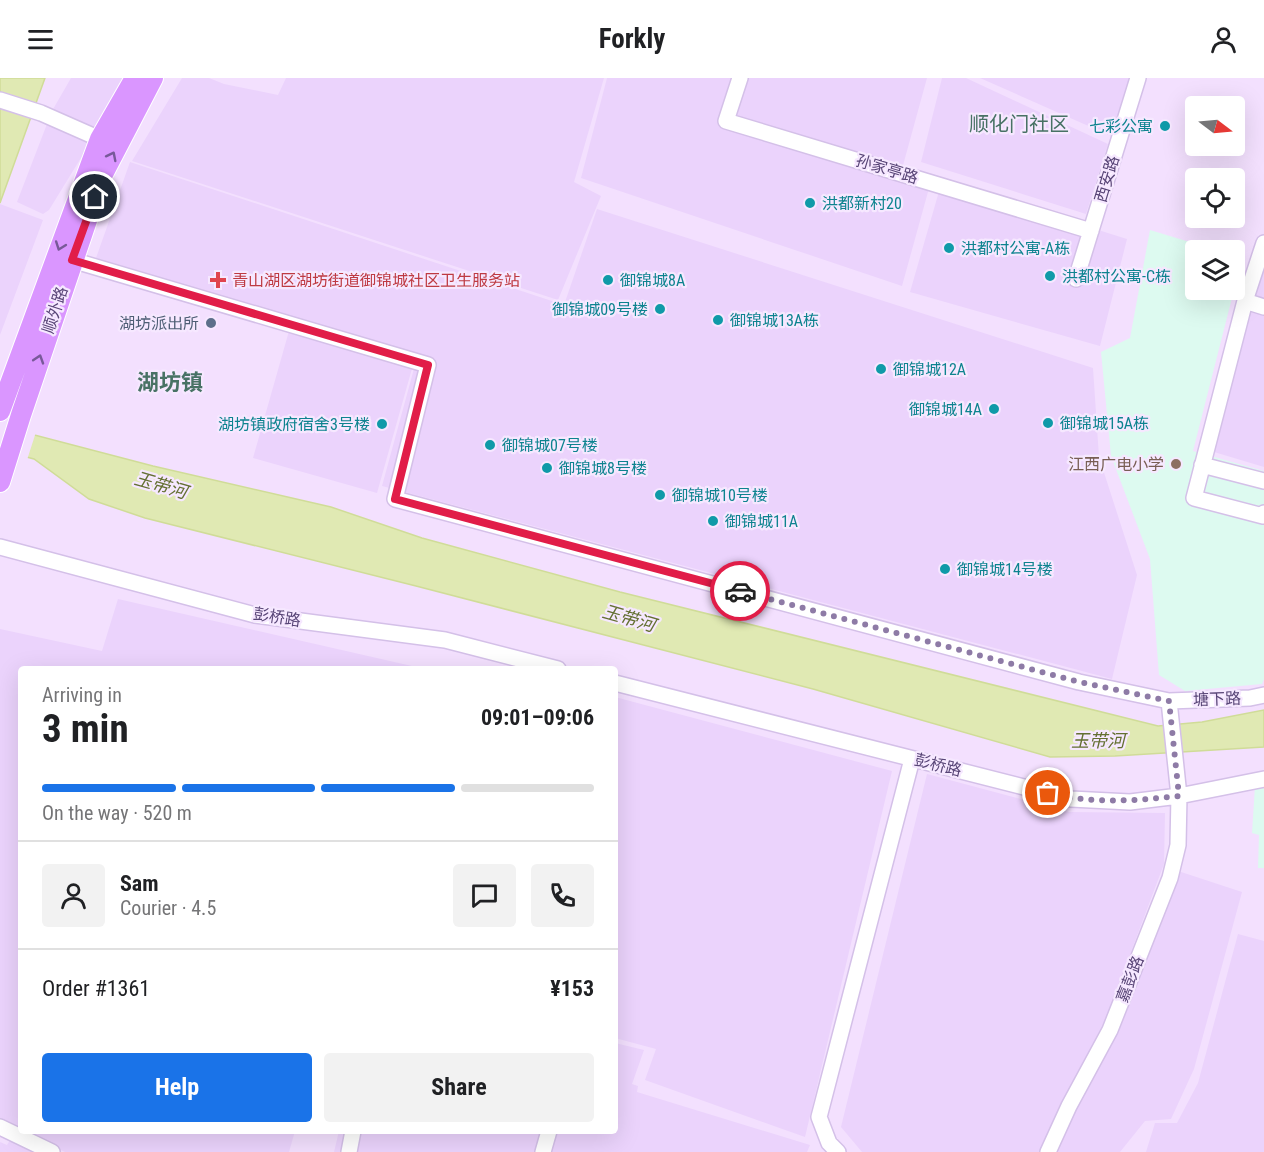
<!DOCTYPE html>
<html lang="en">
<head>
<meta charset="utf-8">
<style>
	:root { --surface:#fff; --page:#f2f2f2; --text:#202124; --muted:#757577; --line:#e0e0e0; --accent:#1a73e8 }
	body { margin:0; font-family:"Roboto Condensed","Noto Sans SC",sans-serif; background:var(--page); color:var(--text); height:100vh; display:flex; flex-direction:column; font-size:22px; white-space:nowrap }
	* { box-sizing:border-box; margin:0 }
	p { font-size:20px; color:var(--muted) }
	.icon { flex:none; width:33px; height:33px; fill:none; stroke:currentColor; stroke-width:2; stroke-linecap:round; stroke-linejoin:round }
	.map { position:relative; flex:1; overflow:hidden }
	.panel { position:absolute; left:18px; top:588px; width:600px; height:468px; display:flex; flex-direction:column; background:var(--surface); border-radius:6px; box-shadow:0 6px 24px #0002 }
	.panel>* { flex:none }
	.needle { width:39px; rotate:106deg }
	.controls { position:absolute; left:1185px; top:18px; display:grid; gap:12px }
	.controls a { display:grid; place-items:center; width:60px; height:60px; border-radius:6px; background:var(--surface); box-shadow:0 6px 24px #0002; font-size:30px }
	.pin { position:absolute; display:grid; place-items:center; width:51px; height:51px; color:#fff; margin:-26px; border:3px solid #fff; border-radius:50%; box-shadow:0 2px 6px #0007 }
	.courier { position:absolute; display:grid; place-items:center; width:60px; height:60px; margin:-30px; border:4px solid #e11d48; border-radius:50%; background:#fff; color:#222; box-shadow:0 2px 8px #0007 }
	.head em { font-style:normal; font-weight:700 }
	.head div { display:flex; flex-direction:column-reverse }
	.head { display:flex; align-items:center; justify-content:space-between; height:102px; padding:0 24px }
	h1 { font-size:39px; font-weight:700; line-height:45px }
	.bar { display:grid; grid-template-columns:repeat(4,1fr); gap:9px 6px; align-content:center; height:72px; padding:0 24px }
	.bar i { height:8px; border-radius:4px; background:var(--line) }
	.bar .active { background:var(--accent) }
	.bar p { grid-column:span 4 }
	.line { display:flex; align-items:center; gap:15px; padding:0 24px; border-top:2px solid var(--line) }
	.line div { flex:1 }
	.round { display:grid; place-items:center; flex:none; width:63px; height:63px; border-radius:6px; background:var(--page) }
	.action { display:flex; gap:12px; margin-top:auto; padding:12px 24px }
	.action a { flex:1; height:69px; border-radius:6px; background:var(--accent); color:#fff; font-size:24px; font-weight:700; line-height:69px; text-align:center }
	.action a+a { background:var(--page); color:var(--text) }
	header { display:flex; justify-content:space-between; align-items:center; height:78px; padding:0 24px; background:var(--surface); font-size:27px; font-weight:700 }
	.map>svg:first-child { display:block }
	.residential { fill:#ebd3fc }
	.education { fill:#ddfaf0 }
	.water { fill:#e0e9b3; stroke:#d0dc98; stroke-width:1.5 }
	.pier { fill:#f3e0fe }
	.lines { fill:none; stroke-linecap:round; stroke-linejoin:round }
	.minor-casing { stroke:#d4c0e8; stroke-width:18 }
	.major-casing { stroke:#fff; stroke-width:22 }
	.minor { stroke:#fff; stroke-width:15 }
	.major { stroke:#da96ff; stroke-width:20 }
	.oneway { stroke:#785999 }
	.done { stroke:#8e7ba6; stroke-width:6; stroke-dasharray:0 10.8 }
	.route { stroke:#e11d48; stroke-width:8 }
	.culture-dot { fill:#0f9aa8; stroke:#f6e8ff; stroke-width:2 }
	.health-dot { fill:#e0444e; stroke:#f6e8ff; stroke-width:2 }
	.service-dot { fill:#5c6f8a; stroke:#f6e8ff; stroke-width:2 }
	.education-dot { fill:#8d6e63; stroke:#f6e8ff; stroke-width:2 }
	.labels { text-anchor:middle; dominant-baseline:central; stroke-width:4.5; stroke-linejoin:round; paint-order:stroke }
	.culture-label { font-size:16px; fill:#0d838f; stroke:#f6e8ff; text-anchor:start }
	.street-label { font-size:16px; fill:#584577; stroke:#f6e8ff }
	.health-label { font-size:16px; fill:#be3a42; stroke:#f6e8ff; text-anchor:start }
	.service-label { font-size:16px; fill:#4e5e75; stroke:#f6e8ff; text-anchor:end }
	.education-label { font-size:16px; fill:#785e54; stroke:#f6e8ff; text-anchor:end }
	.water-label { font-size:18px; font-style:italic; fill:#647032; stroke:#f6e8ff }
	.quarter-label { font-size:20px; fill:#487265; stroke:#f6e8ff }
	.district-label { font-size:22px; font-weight:bold; fill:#487265; stroke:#f6e8ff }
</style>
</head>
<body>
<header><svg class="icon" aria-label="menu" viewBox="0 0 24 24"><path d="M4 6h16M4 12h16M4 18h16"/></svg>Forkly<svg class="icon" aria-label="person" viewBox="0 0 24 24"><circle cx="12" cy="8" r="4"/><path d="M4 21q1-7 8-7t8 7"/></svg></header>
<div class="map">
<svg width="1264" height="1074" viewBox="0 0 1264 1074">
	<rect width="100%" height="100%" fill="#f3e0fe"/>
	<path class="residential" d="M 71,0 L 130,0 L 49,132 L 43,136 L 17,124 L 52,33 Z
		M 182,0 L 209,0 L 224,6 L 278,17 L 286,0 L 604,0 L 574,104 L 601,118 L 558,222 L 132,83 Z
		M 607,0 L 927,0 L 902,91 L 931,103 L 902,208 L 581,100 Z
		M 942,0 L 966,0 L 1108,66 L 1086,136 L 921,84 Z
		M 980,0 L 1138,0 L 1111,58 Z
		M 130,84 L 564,227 L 597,131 L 1093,290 L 1099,379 L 1137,497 L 1112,601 L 382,408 L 418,276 L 96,180 Z
		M 942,103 L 1127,161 L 1100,268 L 910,214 Z
		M 0,126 L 43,142 L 0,257 Z
		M 1264,174 L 1264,389 L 1204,371 Z
		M 289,253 L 413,287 L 377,415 L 253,380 Z
		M 118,521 L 425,591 L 21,591 L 21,1053 L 295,1053 L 289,1074 L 65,1074 L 0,1043 L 0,551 L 102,573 Z
		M 615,619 L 892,693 L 805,1059 L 645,1002 L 656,971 L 615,960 Z
		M 927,696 L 1069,734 L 1165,735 L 1164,786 L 1107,938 L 1039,1074 L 862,1074 L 841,1049 Z
		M 1172,791 L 1242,814 L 1194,991 L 1171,1041 L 1145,1043 L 1120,1074 L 1049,1074 L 1059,1047 L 1123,942 Z
		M 1238,856 L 1264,863 L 1264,1074 L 1146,1074 L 1155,1045 L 1177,1045 L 1198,1005 Z
		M 615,965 L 644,972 L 632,1006 L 638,1008 L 637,1014 L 810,1067 L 807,1074 L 543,1074 L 550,1053 L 615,1053 Z
		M 339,1053 L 544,1053 L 538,1074 L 334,1074 Z
		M 10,1062 L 35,1074 L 0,1074 L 0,1064 L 7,1067 Z"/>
	<path class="education" d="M 1150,152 L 1216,172 L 1196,172 L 1196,212 L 1234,212 L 1193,373 L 1264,393 L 1264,601 L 1262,606 L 1185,613 L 1159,597 L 1150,481 L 1111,378 L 1101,274 L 1130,260 Z
		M 1264,707 L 1264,790 L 1258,790 L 1259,757 L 1252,755 L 1255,708 Z"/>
	<path class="water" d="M 0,0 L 45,0 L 0,125 Z
		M 0,348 L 153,388 L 331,429 L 422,460 L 620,514 L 1158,648 L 1202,644 L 1264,632 L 1264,669 L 1115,678 L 1050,679 L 813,611 L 416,508 L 145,440 L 89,421 L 34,381 L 0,372 Z"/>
	<path class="pier" d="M 0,345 L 36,354 L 27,382 L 0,375 Z"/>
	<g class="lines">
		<g class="minor-casing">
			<path id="minor" d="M 740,0 L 726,43 L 1091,153
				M 0,22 L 41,35 L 100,61
				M 1264,165 L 1245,223 L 1264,229
				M 72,182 L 428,287 L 395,421 L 1079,604 L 1169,623 L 1250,620 L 1264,617
				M 1076,201 L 1138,0
				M 1245,223 L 1194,420 L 1263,438 L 1264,435
				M 1202,387 L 1264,403
				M 0,469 L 255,537 L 445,562 L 558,591
				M 615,605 L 1071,721 L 1130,724 L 1179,718 L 1264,701
				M 0,1049 L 52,1074
				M 349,1074 L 353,1053
				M 543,1074 L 549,1053
				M 838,1074 L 829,1065 L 819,1039 L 912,681
				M 1048,1074 L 1069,1028 L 1110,952 L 1170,800 L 1178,767 L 1179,718 L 1169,623"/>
		</g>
		<g class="major-casing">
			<path id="major" d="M 0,333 L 100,61 L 135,0
				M 0,404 L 21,337 L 102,98 L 153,0"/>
		</g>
		<use href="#minor" class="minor"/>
		<use href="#major" class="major"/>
	</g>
	<defs><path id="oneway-chevron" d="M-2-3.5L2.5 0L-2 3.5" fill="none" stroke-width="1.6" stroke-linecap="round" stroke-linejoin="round" transform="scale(1.5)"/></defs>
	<g class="oneway">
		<use href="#oneway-chevron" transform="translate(112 78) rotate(-63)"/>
		<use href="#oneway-chevron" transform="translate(60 168) rotate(110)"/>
		<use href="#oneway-chevron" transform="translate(39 281) rotate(-72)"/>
	</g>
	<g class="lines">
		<path class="done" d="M 740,513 L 1079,604 L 1169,623 L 1179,718 C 1135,723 1091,726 1048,715"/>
		<path class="route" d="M 95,119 L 72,182 L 428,287 L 395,421 L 740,513"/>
	</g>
	<g class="culture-dot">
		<circle cx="1165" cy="48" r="6"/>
		<circle cx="810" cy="125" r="6"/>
		<circle cx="949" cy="170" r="6"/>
		<circle cx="1050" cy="198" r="6"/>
		<circle cx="608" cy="202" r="6"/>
		<circle cx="660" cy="231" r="6"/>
		<circle cx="718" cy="242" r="6"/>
		<circle cx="881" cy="291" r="6"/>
		<circle cx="994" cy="331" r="6"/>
		<circle cx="1048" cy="345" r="6"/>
		<circle cx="382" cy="346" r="6"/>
		<circle cx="490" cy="367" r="6"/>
		<circle cx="547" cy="390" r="6"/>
		<circle cx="660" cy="417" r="6"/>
		<circle cx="713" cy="443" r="6"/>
		<circle cx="945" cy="491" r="6"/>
	</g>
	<path class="health-dot" d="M215 193h6v6h6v6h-6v6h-6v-6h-6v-6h6z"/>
	<circle class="service-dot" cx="211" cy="245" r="6"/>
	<circle class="education-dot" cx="1176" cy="386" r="6"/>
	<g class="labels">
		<g class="culture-label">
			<text x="1153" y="48" text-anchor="end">七彩公寓</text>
			<text x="822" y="125">洪都新村20</text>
			<text x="961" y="170">洪都村公寓-A栋</text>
			<text x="1062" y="198">洪都村公寓-C栋</text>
			<text x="620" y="202">御锦城8A</text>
			<text x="648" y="231" text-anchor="end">御锦城09号楼</text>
			<text x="730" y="242">御锦城13A栋</text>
			<text x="893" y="291">御锦城12A</text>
			<text x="982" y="331" text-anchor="end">御锦城14A</text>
			<text x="1060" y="345">御锦城15A栋</text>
			<text x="370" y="346" text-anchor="end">湖坊镇政府宿舍3号楼</text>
			<text x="502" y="367">御锦城07号楼</text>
			<text x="559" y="390">御锦城8号楼</text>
			<text x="672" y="417">御锦城10号楼</text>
			<text x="725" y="443">御锦城11A</text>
			<text x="957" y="491">御锦城14号楼</text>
		</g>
		<g class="street-label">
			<text transform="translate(887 91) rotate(17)">孙家亭路</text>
			<text transform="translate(1107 101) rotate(-73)">西安路</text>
			<text transform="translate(55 232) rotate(-72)">顺外路</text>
			<text transform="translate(277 539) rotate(9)">彭桥路</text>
			<text transform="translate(1217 621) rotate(-2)">塘下路</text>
			<text transform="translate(938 687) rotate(14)">彭桥路</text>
			<text transform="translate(1130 901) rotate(-69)">嘉彭路</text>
		</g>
		<g class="health-label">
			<text x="232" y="202">青山湖区湖坊街道御锦城社区卫生服务站</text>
		</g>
		<g class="service-label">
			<text x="199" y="245">湖坊派出所</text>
		</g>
		<g class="education-label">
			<text x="1164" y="386">江西广电小学</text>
		</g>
		<g class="water-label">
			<text transform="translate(161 407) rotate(16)">玉带河</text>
			<text transform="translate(629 540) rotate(16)">玉带河</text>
			<text x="1098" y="662">玉带河</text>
		</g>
		<g class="quarter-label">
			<text x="1019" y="46">顺化门社区</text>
		</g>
		<g class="district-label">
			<text x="170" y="304">湖坊镇</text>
		</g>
	</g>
</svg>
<div class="controls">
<a><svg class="needle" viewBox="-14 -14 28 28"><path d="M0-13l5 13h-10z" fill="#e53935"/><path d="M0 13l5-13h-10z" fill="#757577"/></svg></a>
<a><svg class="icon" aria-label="locate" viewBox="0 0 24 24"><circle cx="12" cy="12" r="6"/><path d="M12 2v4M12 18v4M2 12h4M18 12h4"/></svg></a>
<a><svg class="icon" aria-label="layers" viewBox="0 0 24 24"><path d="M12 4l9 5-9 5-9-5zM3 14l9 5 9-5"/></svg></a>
</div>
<div class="pin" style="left:1048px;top:715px;background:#ea580c"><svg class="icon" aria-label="bag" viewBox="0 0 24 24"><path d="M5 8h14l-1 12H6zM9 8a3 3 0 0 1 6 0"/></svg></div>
<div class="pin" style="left:95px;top:119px;background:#1f2937"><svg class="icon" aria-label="home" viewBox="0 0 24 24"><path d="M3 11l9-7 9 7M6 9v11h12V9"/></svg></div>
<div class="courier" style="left:740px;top:513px"><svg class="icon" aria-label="car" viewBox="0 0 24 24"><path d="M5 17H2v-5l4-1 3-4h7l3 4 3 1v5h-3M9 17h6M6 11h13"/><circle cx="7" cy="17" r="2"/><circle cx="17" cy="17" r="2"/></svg></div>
<section class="panel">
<div class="head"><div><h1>3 min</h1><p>Arriving in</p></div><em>09:01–09:06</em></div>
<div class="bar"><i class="active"></i><i class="active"></i><i class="active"></i><i></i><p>On the way · 520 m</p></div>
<div class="line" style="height:108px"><a class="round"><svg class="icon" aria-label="person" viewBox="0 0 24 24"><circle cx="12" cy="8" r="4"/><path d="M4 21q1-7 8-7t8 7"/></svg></a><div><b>Sam</b><p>Courier · 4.5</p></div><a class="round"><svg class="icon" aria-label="chat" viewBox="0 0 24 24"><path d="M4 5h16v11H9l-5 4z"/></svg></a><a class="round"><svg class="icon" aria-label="phone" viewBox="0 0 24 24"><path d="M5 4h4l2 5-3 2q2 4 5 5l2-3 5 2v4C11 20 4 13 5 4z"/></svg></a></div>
<div class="line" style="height:78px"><div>Order #1361</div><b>¥153</b></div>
<div class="action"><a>Help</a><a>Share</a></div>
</section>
</div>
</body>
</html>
